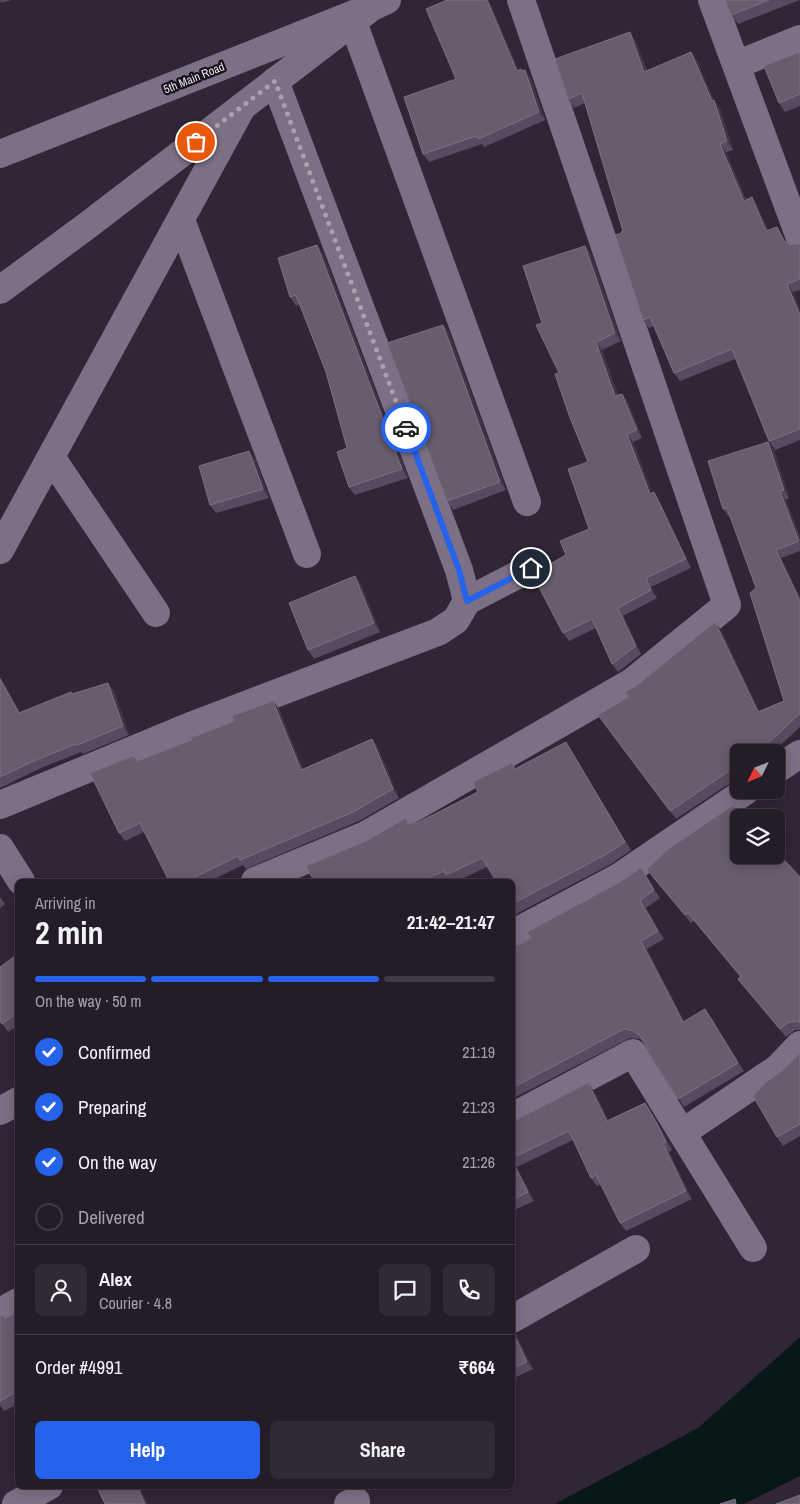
<!DOCTYPE html>
<html lang="en">
<head>
<meta charset="utf-8">
<style>
	:root { --surface:#251c29; --page:#312935; --text:#f1f3f6; --muted:#a3a1a8; --line:#423a46; --accent:#2563eb }
	body { margin:0; font-family:"Archivo Narrow",sans-serif; background:var(--page); color:var(--text); height:100vh; display:flex; flex-direction:column; font-size:19px; white-space:nowrap }
	* { box-sizing:border-box; margin:0 }
	p { font-size:16px; color:var(--muted) }
	.icon { flex:none; width:28px; height:28px; fill:none; stroke:currentColor; stroke-width:2; stroke-linecap:round; stroke-linejoin:round }
	.map { position:relative; flex:1; overflow:hidden }
	.sheet { position:absolute; left:15px; top:879px; width:500px; height:610px; display:flex; flex-direction:column; background:var(--surface); border-radius:8px; box-shadow:0 2px 12px #0003,0 0 0 1px var(--line) }
	.sheet>* { flex:none }
	.needle { width:32px; rotate:227deg }
	.fabs { position:absolute; left:730px; top:744px; display:grid; gap:10px }
	.fabs a { display:grid; place-items:center; width:55px; height:55px; border-radius:8px; background:var(--surface); box-shadow:0 2px 12px #0003,0 0 0 1px var(--line); font-size:25px }
	.pin { position:absolute; display:grid; place-items:center; width:42px; height:42px; color:#fff; margin:-21px; border:2px solid #fff; border-radius:50%; box-shadow:0 1px 5px #0007 }
	.courier { position:absolute; display:grid; place-items:center; width:50px; height:50px; margin:-25px; border:4px solid #2563eb; border-radius:50%; background:#fff; color:#222; box-shadow:0 1px 6px #0007 }
	.summary em { font-style:normal; font-weight:700 }
	.summary div { display:flex; flex-direction:column-reverse }
	.summary { display:flex; align-items:center; justify-content:space-between; height:85px; padding:0 20px }
	h1 { font-size:32px; font-weight:700; line-height:38px }
	.bar { display:grid; grid-template-columns:repeat(4,1fr); gap:8px 5px; align-content:center; height:60px; padding:0 20px }
	.bar i { height:6px; border-radius:4px; background:var(--line) }
	.bar .selected { background:var(--accent) }
	.bar p { grid-column:span 4 }
	.line { display:flex; align-items:center; gap:12px; padding:0 20px; border-top:1px solid var(--line) }
	.line div { flex:1 }
	.round { display:grid; place-items:center; flex:none; width:52px; height:52px; border-radius:8px; background:var(--page) }
	ol { padding:0 20px; list-style:none }
	li { display:flex; align-items:center; gap:15px; height:55px }
	li p { margin-inline-start:auto }
	li .icon { padding:5px; border-radius:50%; background:var(--accent); color:#fff; stroke-width:4 }
	li:last-child { color:var(--muted) }
	li i { width:28px; height:28px; border:2px solid var(--line); border-radius:50% }
	.cta { display:flex; gap:10px; margin-top:auto; padding:10px 20px }
	.cta a { flex:1; height:58px; border-radius:8px; background:var(--accent); color:#fff; font-size:20px; font-weight:700; line-height:58px; text-align:center }
	.cta a+a { background:var(--page); color:var(--text) }
	.map>svg:first-child { display:block }
	.water { fill:#081819 }
	.lines { fill:none; stroke-linecap:round; stroke-linejoin:round }
	.minor { stroke:#7d6f84; stroke-width:28 }
	.tertiary { stroke:#7d6f84; stroke-width:28 }
	.wall { fill:#584b5f }
	.shaded-wall { fill:#423548 }
	.building { fill:#685c6f; stroke:#7c7183 }
	.done { stroke:#aaa0af; stroke-width:5; stroke-dasharray:0 9 }
	.route { stroke:#2563eb; stroke-width:6 }
	.labels { text-anchor:middle; dominant-baseline:central; stroke-width:4.5; stroke-linejoin:round; paint-order:stroke }
	.street-label { font-size:12px; fill:#ebe3f0; stroke:#161119 }
</style>
</head>
<body>
<div class="map">
<svg width="800" height="1504" viewBox="0 0 800 1504">
	<rect width="100%" height="100%" fill="#312537"/>
	<path class="water" d="M 800,1337 L 800,1476 L 744,1504 L 555,1504 L 698,1428 Z"/>
	<g class="lines">
		<path class="minor" d="M 712,0 L 800,238
			M 353,22 L 527,502
			M 736,65 L 800,39
			M 0,154 L 359,12
			M 181,220 L 307,554
			M 51,457 L 156,613
			M 0,550 L 242,107
			M 467,601 L 531,568
			M 776,770 L 800,754
			M 0,805 L 193,725 L 438,632 L 456,620 L 467,601 L 459,570 L 275,81
			M 0,848 L 21,881
			M 255,881 L 366,835 L 632,682 L 727,605 L 521,0
			M 512,934 L 619,877 L 747,790
			M 0,1111 L 18,1101
			M 512,1117 L 633,1053 L 682,1133 L 778,1068 L 800,1045
			M 682,1133 L 753,1248
			M 0,1312 L 18,1302
			M 512,1319 L 636,1249
			M 16,1504 L 49,1486
			M 348,1504 L 356,1501"/>
		<path class="tertiary" d="M 0,290 L 88,225 L 372,7 L 387,0"/>
	</g>
	<path class="wall" d="M 0,0 L 11,0 L 1,3 Z
		M 725,0 L 800,0 L 738,24 L 731,15 Z
		M 635,40 L 647,71 L 691,52 L 697,61 L 714,101 L 720,109 L 733,150 L 726,152 L 746,200 L 752,197 L 757,206 L 768,230 L 777,227 L 786,242 L 791,245 L 800,244 L 800,290 L 793,292 L 800,310 L 800,440 L 775,450 L 769,441 L 735,359 L 680,381 L 674,373 L 654,326 L 649,328 L 643,320 L 622,233 L 623,231 L 585,103 L 574,108 L 568,99 Z
		M 800,52 L 800,106 L 785,112 L 779,103 Z
		M 519,70 L 522,71 L 531,79 L 545,120 L 484,147 L 482,144 L 429,162 L 423,154 Z
		M 585,246 L 591,254 L 621,341 L 602,350 L 618,395 L 622,394 L 628,402 L 642,438 L 633,442 L 652,493 L 654,492 L 659,500 L 691,568 L 651,587 L 657,598 L 623,616 L 641,654 L 618,672 L 612,664 L 596,628 L 569,641 L 563,633 L 566,555 L 589,529 L 588,462 L 542,323 Z
		M 323,254 L 408,478 L 355,495 L 349,487 L 347,448 L 326,372 L 300,304 L 296,306 L 290,297 Z
		M 443,325 L 449,333 L 506,490 L 453,510 L 447,501 Z
		M 768,442 L 774,450 L 789,498 L 786,500 L 800,537 L 800,551 L 781,558 L 800,597 L 800,727 L 773,752 L 739,752 L 739,777 L 676,819 L 604,723 L 628,697 L 636,686 L 721,630 L 759,711 L 784,701 L 756,588 L 731,517 L 729,517 L 723,509 Z
		M 255,459 L 269,498 L 216,513 L 210,505 Z
		M 361,584 L 380,632 L 314,659 L 308,650 Z
		M 0,677 L 20,712 L 72,694 L 114,691 L 129,735 L 83,754 L 81,752 L 41,768 L 0,788 Z
		M 273,701 L 279,709 L 303,769 L 372,739 L 378,748 L 399,798 L 359,821 L 246,869 L 243,865 L 210,881 L 169,881 L 144,832 L 125,841 L 119,833 L 133,756 L 137,761 L 192,740 L 234,721 Z
		M 571,751 L 631,850 L 611,864 L 516,914 L 512,908 L 512,881 L 487,867 L 457,881 L 451,881 L 450,880 L 446,881 L 314,881 L 366,841 L 410,824 L 415,824 L 478,792 L 516,769 Z
		M 647,869 L 800,877 L 800,1030 L 795,1030 L 786,1037 L 744,987 L 738,979 L 740,977 L 694,921 L 691,923 L 653,878 Z
		M 647,877 L 660,898 L 646,908 L 664,939 L 647,949 L 684,1021 L 711,1017 L 744,1071 L 684,1107 L 645,1043 L 640,1039 L 630,1038 L 512,1099 L 512,948 Z
		M 0,897 L 5,904 L 0,908 Z
		M 18,954 L 18,1025 L 8,1032 L 0,1021 Z
		M 800,1053 L 800,1136 L 783,1146 L 777,1137 L 783,1070 Z
		M 588,1083 L 594,1091 L 608,1120 L 645,1103 L 662,1130 L 672,1150 L 669,1152 L 692,1199 L 626,1231 L 620,1223 L 601,1184 L 597,1186 L 591,1178 L 573,1140 L 517,1167 L 534,1201 L 512,1211 L 512,1122 Z
		M 18,1312 L 18,1404 L 4,1411 L 0,1405 L 0,1316 L 5,1318 Z
		M 512,1329 L 516,1334 L 533,1369 L 512,1379 Z"/>
	<path class="shaded-wall" d="M 487,0 L 489,0 L 523,80 L 517,71 Z
		M 630,32 L 635,40 L 650,81 L 644,72 Z
		M 691,52 L 697,61 L 715,103 L 714,100 L 720,109 L 733,150 L 727,141 Z
		M 525,70 L 531,79 L 545,120 L 539,112 Z
		M 720,144 L 726,152 L 749,209 L 744,201 Z
		M 752,197 L 757,206 L 771,240 L 766,231 Z
		M 317,245 L 323,254 L 408,478 L 402,469 Z
		M 585,246 L 591,254 L 621,341 L 615,333 Z
		M 787,284 L 793,292 L 800,310 L 800,315 Z
		M 443,325 L 449,333 L 506,490 L 500,482 Z
		M 596,342 L 602,350 L 621,404 L 615,396 Z
		M 622,394 L 628,402 L 642,438 L 637,430 Z
		M 627,434 L 633,442 L 656,502 L 650,494 Z
		M 768,442 L 774,450 L 789,498 L 784,490 Z
		M 249,451 L 255,459 L 269,498 L 263,489 Z
		M 780,491 L 786,500 L 800,537 L 800,543 Z
		M 654,492 L 659,500 L 691,568 L 686,559 Z
		M 776,550 L 781,558 L 800,597 L 800,601 Z
		M 355,576 L 361,584 L 380,632 L 374,623 Z
		M 646,578 L 651,587 L 657,598 L 651,590 Z
		M 618,608 L 623,616 L 641,654 L 636,646 Z
		M 715,622 L 721,630 L 764,720 L 758,712 Z
		M 0,677 L 2,680 L 25,721 L 19,713 L 0,679 Z
		M 108,683 L 114,691 L 129,735 L 123,726 Z
		M 273,701 L 279,709 L 307,778 L 301,770 Z
		M 372,739 L 378,748 L 399,798 L 393,789 Z
		M 566,742 L 571,751 L 631,850 L 625,842 Z
		M 641,868 L 647,877 L 660,898 L 654,890 Z
		M 640,900 L 646,908 L 664,939 L 658,931 Z
		M 641,941 L 647,949 L 689,1030 L 683,1022 Z
		M 705,1009 L 711,1017 L 744,1071 L 738,1063 Z
		M 588,1083 L 594,1091 L 613,1130 L 607,1121 Z
		M 645,1103 L 662,1130 L 672,1150 L 666,1142 Z
		M 663,1143 L 669,1152 L 692,1199 L 686,1191 Z
		M 512,1160 L 517,1167 L 534,1201 L 528,1192 Z
		M 512,1329 L 516,1334 L 533,1369 L 527,1362 Z
		M 137,1486 L 139,1486 L 148,1504 L 145,1504 Z"/>
	<path class="building" d="M 447,0 L 487,0 L 517,71 L 521,69 L 522,71 L 525,70 L 539,112 L 478,139 L 476,136 L 423,154 L 404,97 L 456,79 L 426,9 Z
		M 725,0 L 769,0 L 731,15 Z
		M 630,32 L 644,72 L 691,52 L 712,101 L 714,100 L 727,141 L 720,144 L 744,201 L 752,197 L 766,231 L 777,227 L 784,241 L 791,245 L 800,244 L 800,279 L 787,284 L 800,315 L 800,429 L 769,441 L 732,349 L 674,373 L 650,317 L 643,320 L 615,235 L 622,233 L 621,232 L 623,231 L 582,93 L 568,99 L 555,59 Z
		M 800,52 L 800,94 L 779,103 L 764,66 Z
		M 317,245 L 402,469 L 349,487 L 337,452 L 347,448 L 326,372 L 296,295 L 290,297 L 278,258 Z
		M 585,246 L 615,333 L 596,342 L 615,396 L 622,394 L 637,430 L 627,434 L 650,494 L 654,492 L 686,559 L 646,578 L 651,590 L 618,608 L 636,646 L 612,664 L 592,619 L 563,633 L 532,574 L 566,555 L 560,541 L 589,529 L 568,469 L 588,462 L 569,415 L 555,374 L 559,373 L 536,325 L 542,323 L 523,266 Z
		M 443,325 L 500,482 L 447,501 L 387,343 Z
		M 768,442 L 784,490 L 780,491 L 799,541 L 776,550 L 800,601 L 800,715 L 799,714 L 759,752 L 739,752 L 739,767 L 732,769 L 670,811 L 598,715 L 628,697 L 625,692 L 636,686 L 715,622 L 758,712 L 784,701 L 750,593 L 756,588 L 727,508 L 723,509 L 708,461 Z
		M 249,451 L 263,489 L 210,505 L 199,466 Z
		M 355,576 L 374,623 L 308,650 L 289,603 Z
		M 0,679 L 19,713 L 71,692 L 72,694 L 108,683 L 123,726 L 77,745 L 76,744 L 36,760 L 0,777 Z
		M 273,701 L 301,770 L 372,739 L 393,789 L 353,812 L 240,860 L 238,856 L 187,881 L 169,881 L 140,823 L 119,833 L 90,773 L 133,756 L 135,762 L 192,740 L 191,738 L 234,721 L 232,716 Z
		M 566,742 L 625,842 L 605,855 L 512,904 L 512,881 L 496,881 L 482,858 L 446,875 L 444,871 L 421,881 L 314,881 L 306,866 L 366,841 L 406,818 L 408,824 L 414,822 L 415,824 L 478,792 L 473,782 L 512,763 L 515,769 Z
		M 733,805 L 745,818 L 739,818 L 739,855 L 776,855 L 776,851 L 800,877 L 800,1023 L 797,1021 L 789,1022 L 780,1029 L 738,979 L 741,976 L 688,913 L 685,915 L 647,869 L 667,850 Z
		M 641,868 L 654,890 L 640,900 L 658,931 L 641,941 L 683,1022 L 705,1009 L 738,1063 L 678,1099 L 640,1036 L 634,1031 L 624,1029 L 512,1088 L 512,948 L 531,939 L 527,932 L 620,882 Z
		M 18,954 L 18,1012 L 2,1024 L 0,1021 L 0,967 Z
		M 800,1053 L 800,1124 L 777,1137 L 753,1096 L 765,1083 L 783,1070 Z
		M 588,1083 L 607,1121 L 645,1103 L 656,1122 L 666,1142 L 663,1143 L 686,1191 L 620,1223 L 596,1175 L 591,1178 L 569,1131 L 512,1158 L 512,1122 Z
		M 512,1161 L 528,1192 L 512,1200 Z
		M 18,1312 L 18,1391 L 0,1401 L 0,1316 L 3,1315 L 5,1318 Z
		M 512,1330 L 527,1362 L 512,1368 Z
		M 104,1486 L 137,1486 L 145,1504 L 105,1504 L 98,1489 Z
		M 800,1495 L 800,1504 L 776,1504 Z
		M 735,1499 L 736,1504 L 720,1504 Z"/>
	<g class="lines">
		<path class="done" d="M 196,142 L 275,81 L 406,428"/>
		<path class="route" d="M 406,428 L 459,570 L 467,601 L 531,568"/>
	</g>
	<g class="labels">
		<g class="street-label">
			<text transform="translate(194 78) rotate(-22)">5th Main Road</text>
		</g>
	</g>
</svg>
<div class="fabs">
<a><svg class="needle" viewBox="-14 -14 28 28"><path d="M0-13l5 13h-10z" fill="#e53935"/><path d="M0 13l5-13h-10z" fill="#a3a1a8"/></svg></a>
<a><svg class="icon" aria-label="layers" viewBox="0 0 24 24"><path d="M12 4l9 5-9 5-9-5zM3 14l9 5 9-5"/></svg></a>
</div>
<div class="pin" style="left:196px;top:142px;background:#ea580c"><svg class="icon" aria-label="bag" viewBox="0 0 24 24"><path d="M5 8h14l-1 12H6zM9 8a3 3 0 0 1 6 0"/></svg></div>
<div class="pin" style="left:531px;top:568px;background:#1f2937"><svg class="icon" aria-label="home" viewBox="0 0 24 24"><path d="M3 11l9-7 9 7M6 9v11h12V9"/></svg></div>
<div class="courier" style="left:406px;top:428px"><svg class="icon" aria-label="car" viewBox="0 0 24 24"><path d="M5 17H2v-5l4-1 3-4h7l3 4 3 1v5h-3M9 17h6M6 11h13"/><circle cx="7" cy="17" r="2"/><circle cx="17" cy="17" r="2"/></svg></div>
<section class="sheet">
<div class="summary"><div><h1>2 min</h1><p>Arriving in</p></div><em>21:42–21:47</em></div>
<div class="bar"><i class="selected"></i><i class="selected"></i><i class="selected"></i><i></i><p>On the way · 50 m</p></div>
<ol>
<li><svg class="icon" aria-label="check" viewBox="0 0 24 24"><path d="M5 12l5 5 9-10"/></svg>Confirmed<p>21:19</p></li>
<li><svg class="icon" aria-label="check" viewBox="0 0 24 24"><path d="M5 12l5 5 9-10"/></svg>Preparing<p>21:23</p></li>
<li><svg class="icon" aria-label="check" viewBox="0 0 24 24"><path d="M5 12l5 5 9-10"/></svg>On the way<p>21:26</p></li>
<li><i></i>Delivered</li>
</ol>
<div class="line" style="height:90px"><a class="round"><svg class="icon" aria-label="person" viewBox="0 0 24 24"><circle cx="12" cy="8" r="4"/><path d="M4 21q1-7 8-7t8 7"/></svg></a><div><b>Alex</b><p>Courier · 4.8</p></div><a class="round"><svg class="icon" aria-label="chat" viewBox="0 0 24 24"><path d="M4 5h16v11H9l-5 4z"/></svg></a><a class="round"><svg class="icon" aria-label="phone" viewBox="0 0 24 24"><path d="M5 4h4l2 5-3 2q2 4 5 5l2-3 5 2v4C11 20 4 13 5 4z"/></svg></a></div>
<div class="line" style="height:65px"><div>Order #4991</div><b>₹664</b></div>
<div class="cta"><a>Help</a><a>Share</a></div>
</section>
</div>
</body>
</html>
